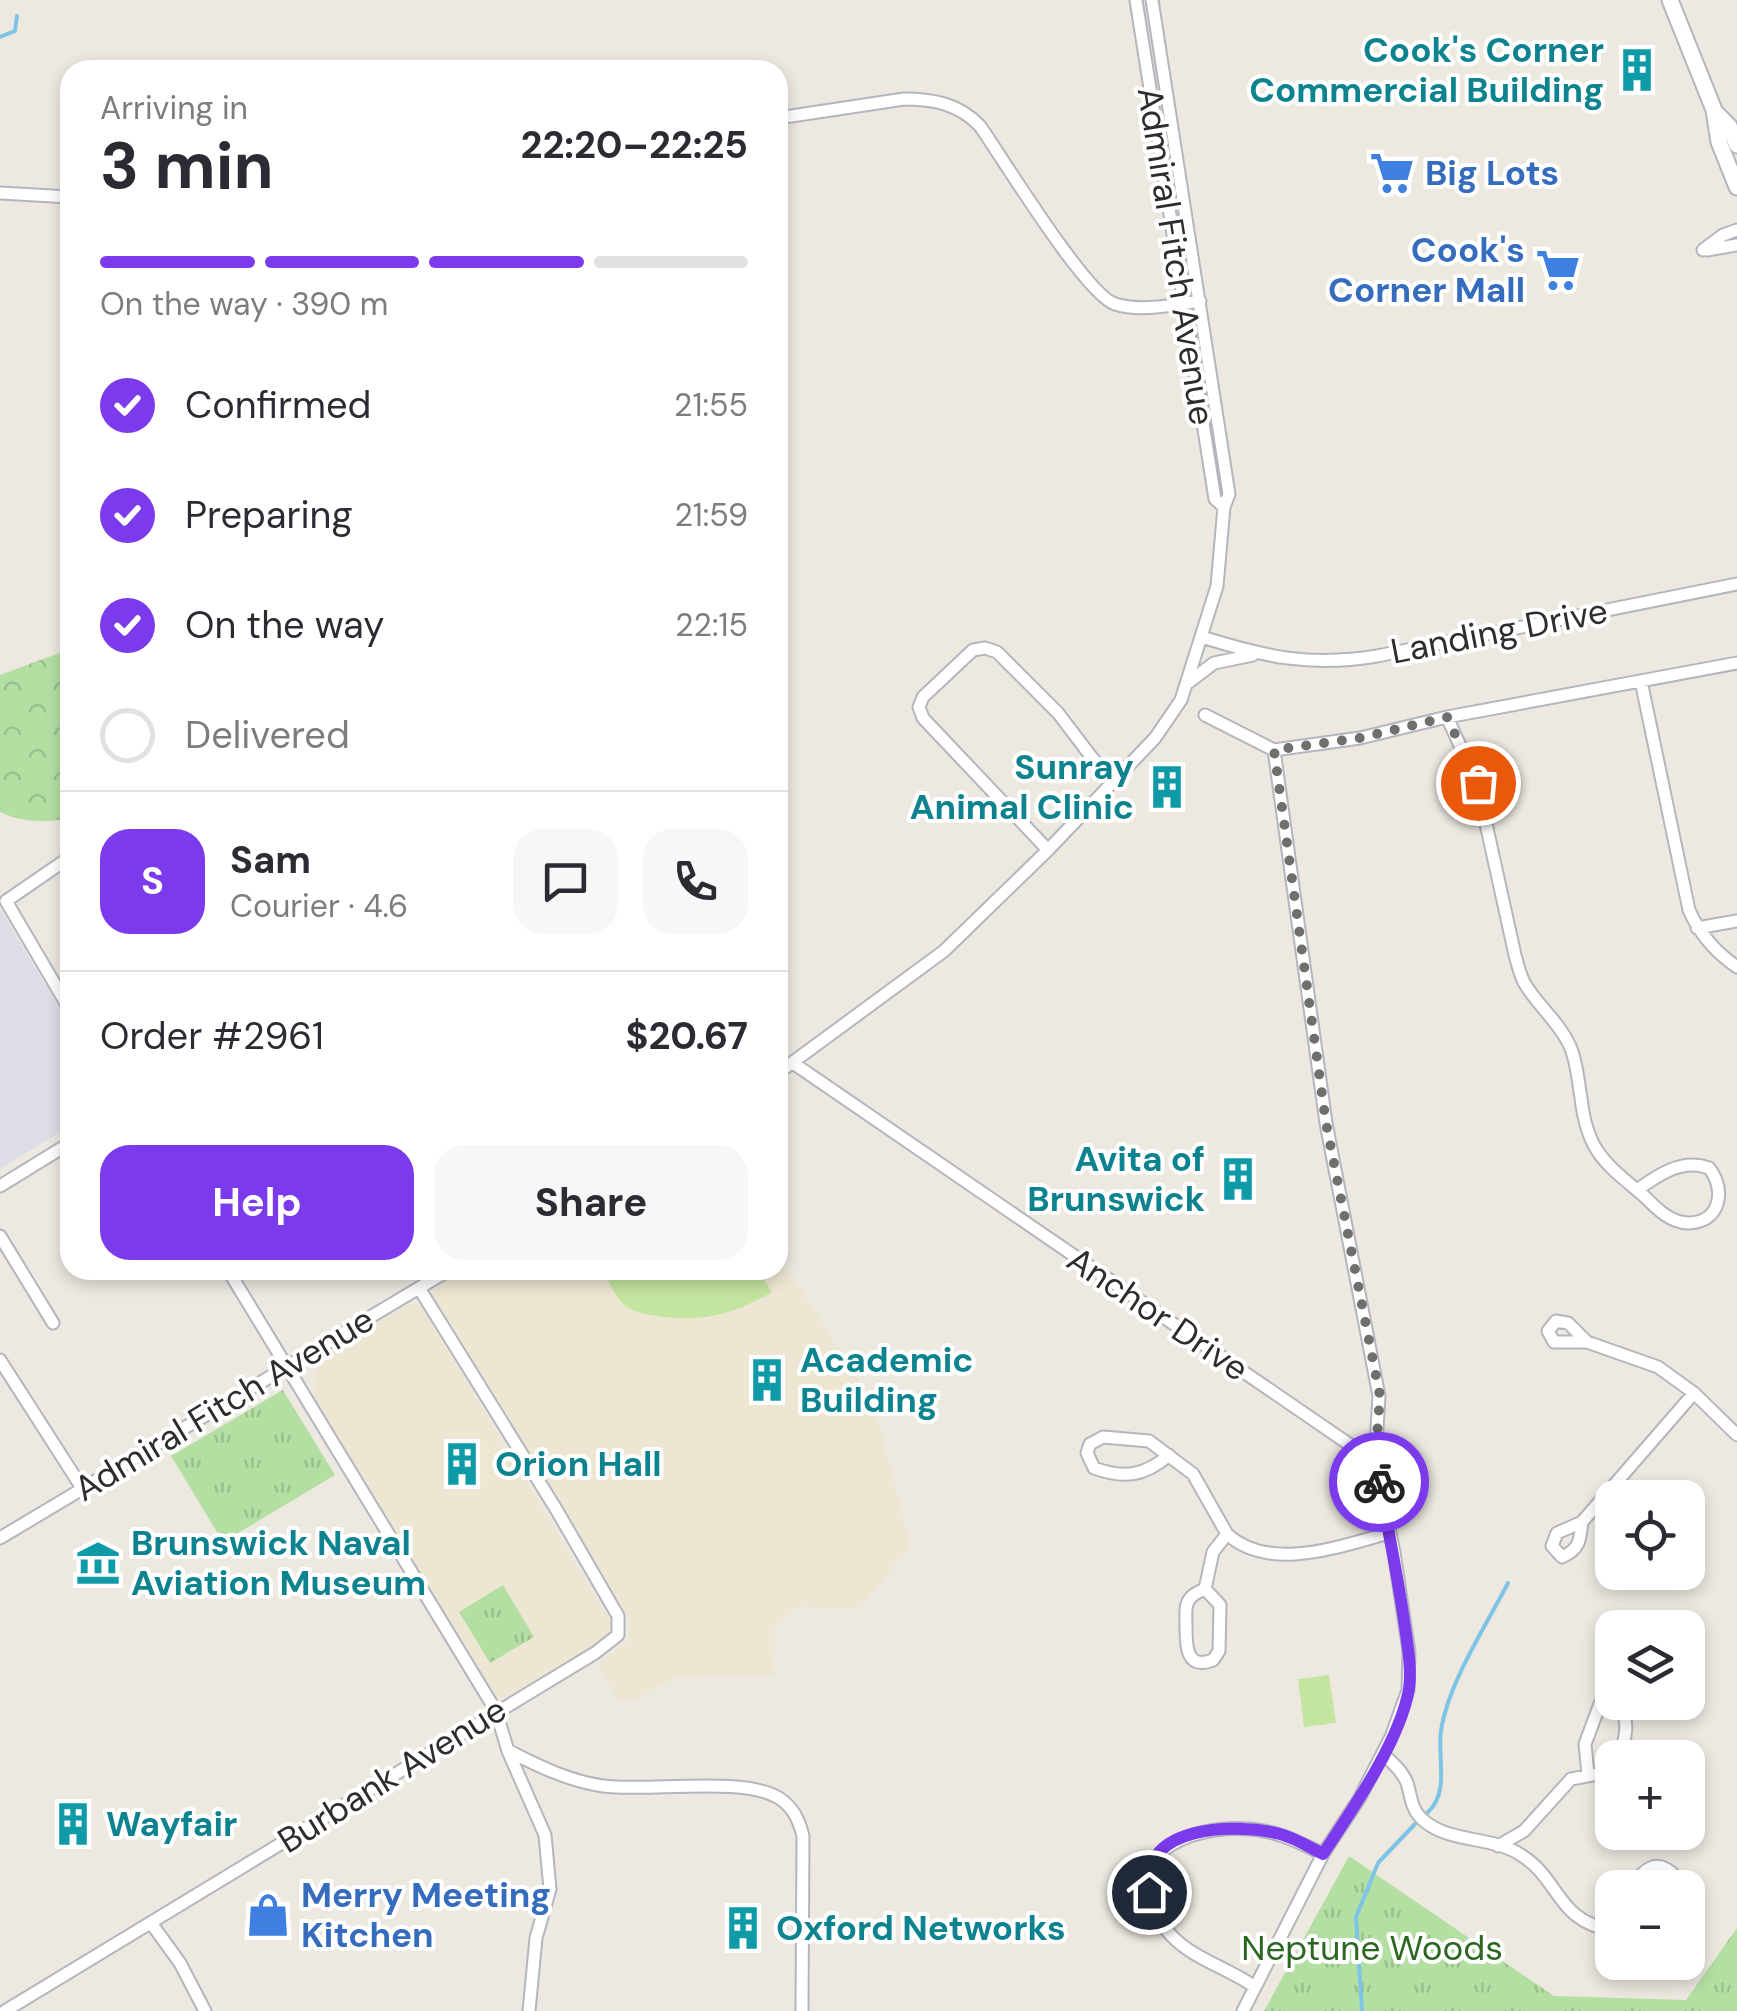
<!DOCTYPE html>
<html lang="en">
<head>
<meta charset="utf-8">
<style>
	:root { --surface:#fff; --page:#f7f7f7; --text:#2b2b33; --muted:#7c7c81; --line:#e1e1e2; --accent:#7c3aed }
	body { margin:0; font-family:"DM Sans",sans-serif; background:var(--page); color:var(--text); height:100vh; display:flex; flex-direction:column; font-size:38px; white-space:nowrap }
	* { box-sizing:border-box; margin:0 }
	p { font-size:32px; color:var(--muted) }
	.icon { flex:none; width:55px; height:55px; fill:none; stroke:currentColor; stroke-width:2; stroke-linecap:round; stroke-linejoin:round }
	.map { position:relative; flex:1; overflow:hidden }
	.side { position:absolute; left:60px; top:60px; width:728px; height:1220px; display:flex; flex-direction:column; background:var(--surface); border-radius:30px; box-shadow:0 5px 15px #0003 }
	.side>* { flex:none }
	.tools { position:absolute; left:1595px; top:1480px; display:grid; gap:20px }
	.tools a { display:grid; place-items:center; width:110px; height:110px; border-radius:20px; background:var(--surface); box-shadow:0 5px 15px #0003; font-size:50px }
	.pin { position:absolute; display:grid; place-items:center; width:85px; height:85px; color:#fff; margin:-42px; border:5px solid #fff; border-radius:50%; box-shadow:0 2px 10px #0007 }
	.courier { position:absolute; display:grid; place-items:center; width:100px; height:100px; margin:-50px; border:8px solid #7c3aed; border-radius:50%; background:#fff; color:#222; box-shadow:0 2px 12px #0007 }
	.head em { font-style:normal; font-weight:700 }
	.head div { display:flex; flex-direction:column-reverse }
	.head { display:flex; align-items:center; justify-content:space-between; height:170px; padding:0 40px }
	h1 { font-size:65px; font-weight:700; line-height:75px }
	.bar { display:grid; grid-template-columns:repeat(4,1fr); gap:15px 10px; align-content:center; height:120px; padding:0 40px }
	.bar i { height:12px; border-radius:8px; background:var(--line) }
	.bar .active { background:var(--accent) }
	.bar p { grid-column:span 4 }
	.line { display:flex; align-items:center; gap:25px; padding:0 40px; border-top:2px solid var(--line) }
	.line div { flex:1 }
	.round { display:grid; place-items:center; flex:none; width:105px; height:105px; border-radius:30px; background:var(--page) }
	ol { padding:0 40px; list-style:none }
	li { display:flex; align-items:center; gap:30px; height:110px }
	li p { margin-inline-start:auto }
	li .icon { padding:10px; border-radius:50%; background:var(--accent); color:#fff; stroke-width:4 }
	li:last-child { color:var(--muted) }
	li i { width:55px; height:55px; border:5px solid var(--line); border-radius:50% }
	.action { display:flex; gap:20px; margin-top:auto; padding:20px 40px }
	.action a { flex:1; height:115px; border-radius:30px; background:var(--accent); color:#fff; font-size:40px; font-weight:700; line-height:115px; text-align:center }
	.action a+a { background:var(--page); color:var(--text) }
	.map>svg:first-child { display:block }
	.education { fill:#ede6d2 }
	.airport { fill:#dcdde6 }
	.forest { fill:url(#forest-crowns) }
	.park { fill:url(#park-tufts) }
	.pitch { fill:#c4e59f }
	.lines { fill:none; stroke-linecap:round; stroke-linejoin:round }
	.stream { stroke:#7dc4e6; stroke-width:4 }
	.street-casing { stroke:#b4b6bf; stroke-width:15 }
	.secondary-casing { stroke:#b4b6bf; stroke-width:19 }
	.street { stroke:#fff; stroke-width:11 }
	.secondary { stroke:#fff; stroke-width:15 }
	.done { stroke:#706f6c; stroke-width:10; stroke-dasharray:0 18 }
	.route { stroke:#7c3aed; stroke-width:12 }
	.labels { text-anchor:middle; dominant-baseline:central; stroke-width:8; stroke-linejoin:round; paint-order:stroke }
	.culture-label { font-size:35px; font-weight:bold; fill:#0d838f; stroke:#fff; text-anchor:start }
	.shop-label { font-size:35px; font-weight:bold; fill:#366cbe; stroke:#fff; text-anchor:start }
	.street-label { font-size:35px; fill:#2d2d2d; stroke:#fff }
	.park-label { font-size:35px; fill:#2b6721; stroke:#fff }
</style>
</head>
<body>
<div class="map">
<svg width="1737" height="2011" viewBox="0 0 1737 2011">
	<defs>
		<pattern id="forest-crowns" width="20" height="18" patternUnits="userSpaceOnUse" patternTransform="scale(2.5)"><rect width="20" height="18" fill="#b4dfa2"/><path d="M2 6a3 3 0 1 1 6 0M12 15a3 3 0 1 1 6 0" fill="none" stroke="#9bc08c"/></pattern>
		<pattern id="park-tufts" width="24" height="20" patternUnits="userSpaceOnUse" patternTransform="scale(2.5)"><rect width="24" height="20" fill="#b4dfa2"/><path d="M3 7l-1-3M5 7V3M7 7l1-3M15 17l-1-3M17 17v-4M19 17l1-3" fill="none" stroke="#9bc08c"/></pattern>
	</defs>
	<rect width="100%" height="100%" fill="#ede9e1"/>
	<path class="education" d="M 778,1254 L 873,1402 L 911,1546 L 859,1609 L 797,1607 L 775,1627 L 774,1675 L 677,1677 L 633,1700 L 619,1700 L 597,1665 L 628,1640 L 631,1623 L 433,1295 L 433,1290 L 461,1270 L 778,1270 Z
		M 412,1303 L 422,1307 L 611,1622 L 608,1636 L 602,1640 L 506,1699 L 497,1697 L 313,1397 L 319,1355 Z"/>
	<path class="airport" d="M 0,909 L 70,1025 L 70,1126 L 0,1169 Z"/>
	<path class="forest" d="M 70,649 L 70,818 C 45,823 24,823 0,812 L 0,675 Z"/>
	<path class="park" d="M 283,1390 L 335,1475 L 223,1542 L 171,1456 Z
		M 503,1585 L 534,1637 L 490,1663 L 459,1612 Z
		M 1349,1856 L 1554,1996 L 1686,2000 L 1737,1928 L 1737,2011 L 1264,2011 Z"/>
	<path class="pitch" d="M 602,1270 L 758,1270 L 772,1292 C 733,1315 697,1324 652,1315 C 643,1314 629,1310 623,1304 C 614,1295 609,1280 602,1270 Z
		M 1329,1675 L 1336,1723 L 1304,1727 L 1298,1679 Z"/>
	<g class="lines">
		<path class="stream" d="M 0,37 L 15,31 L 17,16
			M 1428,1812 C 1450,1792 1437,1757 1441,1731 C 1448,1683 1486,1626 1508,1583
			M 1362,2011 L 1356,1917 L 1378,1863 L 1415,1824"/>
		<g class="street-casing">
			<path id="street" d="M 1136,0 L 1215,499 L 1224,507
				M 778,118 L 904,99 C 934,99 959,104 980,126 C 1003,159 1086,295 1115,304 C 1140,312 1175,305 1200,301
				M 0,193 L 70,197
				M 1703,250 L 1723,235 L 1737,230
				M 1707,250 L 1737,245
				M 1202,637 C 1266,657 1310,667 1377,656 L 1737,584
				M 1641,681 L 1689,910 C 1700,935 1715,952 1737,967
				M 1189,682 L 1214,663 L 1253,655
				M 1205,715 L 1274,750 L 1360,738 L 1447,717 L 1737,663
				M 1447,717 L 1477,783 L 1515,955 C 1518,965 1520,976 1525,984 C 1538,1006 1559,1022 1570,1046 C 1577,1062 1578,1081 1581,1098 C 1587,1152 1605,1163 1644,1196 C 1656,1208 1670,1223 1689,1223 C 1721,1222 1726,1189 1709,1168 C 1682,1158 1658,1175 1637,1190
				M 1048,850 L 923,718 L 919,707 L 923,697 L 973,650 L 985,648 L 997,652 L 1058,713 L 1093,759 L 1116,782
				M 70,857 L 6,901 L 70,1010
				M 1697,928 L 1737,921
				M 793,1063 L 1375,1462
				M 778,1073 L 944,951 L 1048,850 L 1155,738 L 1181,700 L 1217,586 L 1224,507 L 1229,494 L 1152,0
				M 0,1186 L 70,1143
				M 0,1236 L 53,1323
				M 228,1270 L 496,1711 L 508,1751 L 545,1835 L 550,1889 L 536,1938 L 529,2011
				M 1587,1342 L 1568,1323 L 1556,1321 L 1548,1331 L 1554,1342 L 1587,1342 L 1658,1367 L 1694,1393 L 1737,1435
				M 0,1360 L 82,1488
				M 1169,1455 C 1145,1476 1124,1479 1094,1468 L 1087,1453 L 1090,1444 L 1103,1437 L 1149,1441 L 1193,1474 L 1227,1534
				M 1582,1522 C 1580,1540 1580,1549 1562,1557 L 1552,1546 L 1557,1533 L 1582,1522 L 1694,1393
				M 0,1538 L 449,1270
				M 1205,1589 C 1198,1592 1190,1595 1187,1604 C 1185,1610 1186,1621 1186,1628 C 1186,1648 1187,1670 1213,1660 L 1219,1651 L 1220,1605 L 1205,1589 L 1213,1552 L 1227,1534 C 1270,1573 1340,1546 1389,1533
				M 509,1751 C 538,1766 569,1781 603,1786 C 647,1792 744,1776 779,1798 C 793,1807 799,1820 803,1836 L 802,2011
				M 1383,1754 C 1392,1762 1403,1772 1407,1783 C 1411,1796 1411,1808 1421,1818 C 1447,1844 1491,1835 1521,1855 C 1560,1879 1557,1922 1612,1930
				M 1588,1774 L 1585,1744 L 1600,1704 L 1617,1703 C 1631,1719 1626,1739 1618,1758
				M 1498,1846 L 1524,1831 L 1571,1779 L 1609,1772 L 1612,1766
				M 1631,1888 C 1644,1867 1658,1857 1677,1878 L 1676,1888
				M 151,1923 L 180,1963 L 205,2011
				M 1255,1987 C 1226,1966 1187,1958 1165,1928 C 1112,1857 1187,1824 1250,1829 C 1277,1831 1299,1842 1323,1854
				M 5,2011 L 595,1653 L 618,1635 L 618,1616 L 556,1509 L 419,1288
				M 1243,2011 L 1323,1854 L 1359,1799 L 1391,1737 L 1408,1690 L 1409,1652 L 1394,1552 L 1375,1462 L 1379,1396 L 1326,1123 L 1274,750"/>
		</g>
		<g class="secondary-casing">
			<path id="secondary" d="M 1670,0 L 1714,110 L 1719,142 L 1737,187
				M 1715,112 L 1729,126 L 1737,145"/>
		</g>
		<use href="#street" class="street"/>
		<use href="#secondary" class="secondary"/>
	</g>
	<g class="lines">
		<path class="done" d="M 1379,1482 L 1375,1462 L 1380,1396 L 1326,1123 L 1274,750 L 1360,738 L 1447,717 L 1478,783"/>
		<path class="route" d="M 1149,1892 C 1138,1824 1236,1823 1280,1834 C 1295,1838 1309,1847 1323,1854 C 1352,1810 1400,1741 1409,1689 C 1412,1667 1407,1642 1404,1620 C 1397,1573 1388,1528 1379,1482"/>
	</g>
	<defs>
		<g id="building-bare" transform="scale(3.45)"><path d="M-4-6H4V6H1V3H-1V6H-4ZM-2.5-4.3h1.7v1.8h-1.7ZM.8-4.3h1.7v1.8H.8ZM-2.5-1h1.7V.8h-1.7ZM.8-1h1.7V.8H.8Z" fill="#0f9aa8" stroke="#fff" stroke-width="2.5" paint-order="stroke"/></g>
		<g id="supermarket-bare" transform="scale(3.45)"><path d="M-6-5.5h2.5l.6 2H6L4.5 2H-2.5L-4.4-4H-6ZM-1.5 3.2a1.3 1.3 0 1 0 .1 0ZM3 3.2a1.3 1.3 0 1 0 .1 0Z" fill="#3f7fe0" stroke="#fff" stroke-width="2.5" paint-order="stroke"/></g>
		<g id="museum-bare" transform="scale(3.45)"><path d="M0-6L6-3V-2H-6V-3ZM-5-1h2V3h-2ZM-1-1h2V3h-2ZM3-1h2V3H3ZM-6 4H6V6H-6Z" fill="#0f9aa8" stroke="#fff" stroke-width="2.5" paint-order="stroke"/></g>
		<g id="shop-bare" transform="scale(3.45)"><path d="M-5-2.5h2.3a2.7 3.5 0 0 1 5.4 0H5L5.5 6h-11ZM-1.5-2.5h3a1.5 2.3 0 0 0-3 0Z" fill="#3f7fe0" stroke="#fff" stroke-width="2.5" paint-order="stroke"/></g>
	</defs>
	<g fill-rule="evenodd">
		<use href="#building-bare" x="1637" y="70"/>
		<use href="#supermarket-bare" x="1392" y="173"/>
		<use href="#supermarket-bare" x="1558" y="270"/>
		<use href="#building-bare" x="1167" y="787"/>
		<use href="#building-bare" x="1238" y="1179"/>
		<use href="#building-bare" x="767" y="1380"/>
		<use href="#building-bare" x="462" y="1464"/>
		<use href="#museum-bare" x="98" y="1563"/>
		<use href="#building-bare" x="73" y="1824"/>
		<use href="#shop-bare" x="268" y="1915"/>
		<use href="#building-bare" x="743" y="1928"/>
	</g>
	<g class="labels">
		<g class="culture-label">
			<text x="1604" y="50" text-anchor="end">Cook's Corner<tspan x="1604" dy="40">Commercial Building</tspan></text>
			<text x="1134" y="767" text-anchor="end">Sunray<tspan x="1134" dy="40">Animal Clinic</tspan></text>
			<text x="1205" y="1159" text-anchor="end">Avita of<tspan x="1205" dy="40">Brunswick</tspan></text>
			<text x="800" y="1360">Academic<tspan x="800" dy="40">Building</tspan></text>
			<text x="495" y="1464">Orion Hall</text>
			<text x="131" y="1543">Brunswick Naval<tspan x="131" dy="40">Aviation Museum</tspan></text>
			<text x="106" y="1824">Wayfair</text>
			<text x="776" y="1928">Oxford Networks</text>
		</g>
		<g class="shop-label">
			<text x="1425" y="173">Big Lots</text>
			<text x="1525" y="250" text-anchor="end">Cook's<tspan x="1525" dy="40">Corner Mall</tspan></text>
			<text x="301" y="1895">Merry Meeting<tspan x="301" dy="40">Kitchen</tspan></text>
		</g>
		<g class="street-label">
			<text transform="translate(1176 256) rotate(81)">Admiral Fitch Avenue</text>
			<text transform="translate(1499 631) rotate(-11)">Landing Drive</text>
			<text transform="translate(1158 1314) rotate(34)">Anchor Drive</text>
			<text transform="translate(224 1404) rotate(-31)">Admiral Fitch Avenue</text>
			<text transform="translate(392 1775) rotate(-32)">Burbank Avenue</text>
		</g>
		<g class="park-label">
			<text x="1372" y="1948">Neptune Woods</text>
		</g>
	</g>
</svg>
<div class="tools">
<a><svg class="icon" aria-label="locate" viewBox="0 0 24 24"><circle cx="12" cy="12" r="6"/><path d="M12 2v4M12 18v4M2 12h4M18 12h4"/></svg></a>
<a><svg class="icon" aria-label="layers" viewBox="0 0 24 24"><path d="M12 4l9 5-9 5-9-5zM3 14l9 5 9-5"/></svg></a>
<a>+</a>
<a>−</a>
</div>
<div class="pin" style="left:1478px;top:783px;background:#ea580c"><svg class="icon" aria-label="bag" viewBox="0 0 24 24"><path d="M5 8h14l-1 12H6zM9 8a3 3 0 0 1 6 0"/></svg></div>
<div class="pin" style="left:1149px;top:1892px;background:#1f2937"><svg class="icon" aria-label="home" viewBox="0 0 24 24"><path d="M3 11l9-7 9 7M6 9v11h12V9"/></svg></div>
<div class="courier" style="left:1379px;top:1482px"><svg class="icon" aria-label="bike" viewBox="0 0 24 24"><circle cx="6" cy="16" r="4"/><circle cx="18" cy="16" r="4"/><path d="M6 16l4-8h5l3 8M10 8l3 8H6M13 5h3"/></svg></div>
<section class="side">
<div class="head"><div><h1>3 min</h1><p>Arriving in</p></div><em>22:20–22:25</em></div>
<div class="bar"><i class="active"></i><i class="active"></i><i class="active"></i><i></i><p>On the way · 390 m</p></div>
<ol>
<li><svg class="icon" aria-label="check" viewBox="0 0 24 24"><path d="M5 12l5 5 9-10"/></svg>Confirmed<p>21:55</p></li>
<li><svg class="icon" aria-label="check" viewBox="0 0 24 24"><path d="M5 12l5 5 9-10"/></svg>Preparing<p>21:59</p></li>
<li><svg class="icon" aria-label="check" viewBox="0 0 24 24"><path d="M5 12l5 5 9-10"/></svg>On the way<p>22:15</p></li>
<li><i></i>Delivered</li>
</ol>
<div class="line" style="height:180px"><b class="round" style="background:var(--accent);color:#fff">S</b><div><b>Sam</b><p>Courier · 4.6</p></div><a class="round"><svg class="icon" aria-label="chat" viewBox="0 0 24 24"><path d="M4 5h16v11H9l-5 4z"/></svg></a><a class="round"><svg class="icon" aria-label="phone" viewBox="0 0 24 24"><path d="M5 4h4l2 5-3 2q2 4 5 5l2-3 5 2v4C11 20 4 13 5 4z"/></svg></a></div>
<div class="line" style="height:130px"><div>Order #2961</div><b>$20.67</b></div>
<div class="action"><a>Help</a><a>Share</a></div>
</section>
</div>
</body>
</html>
